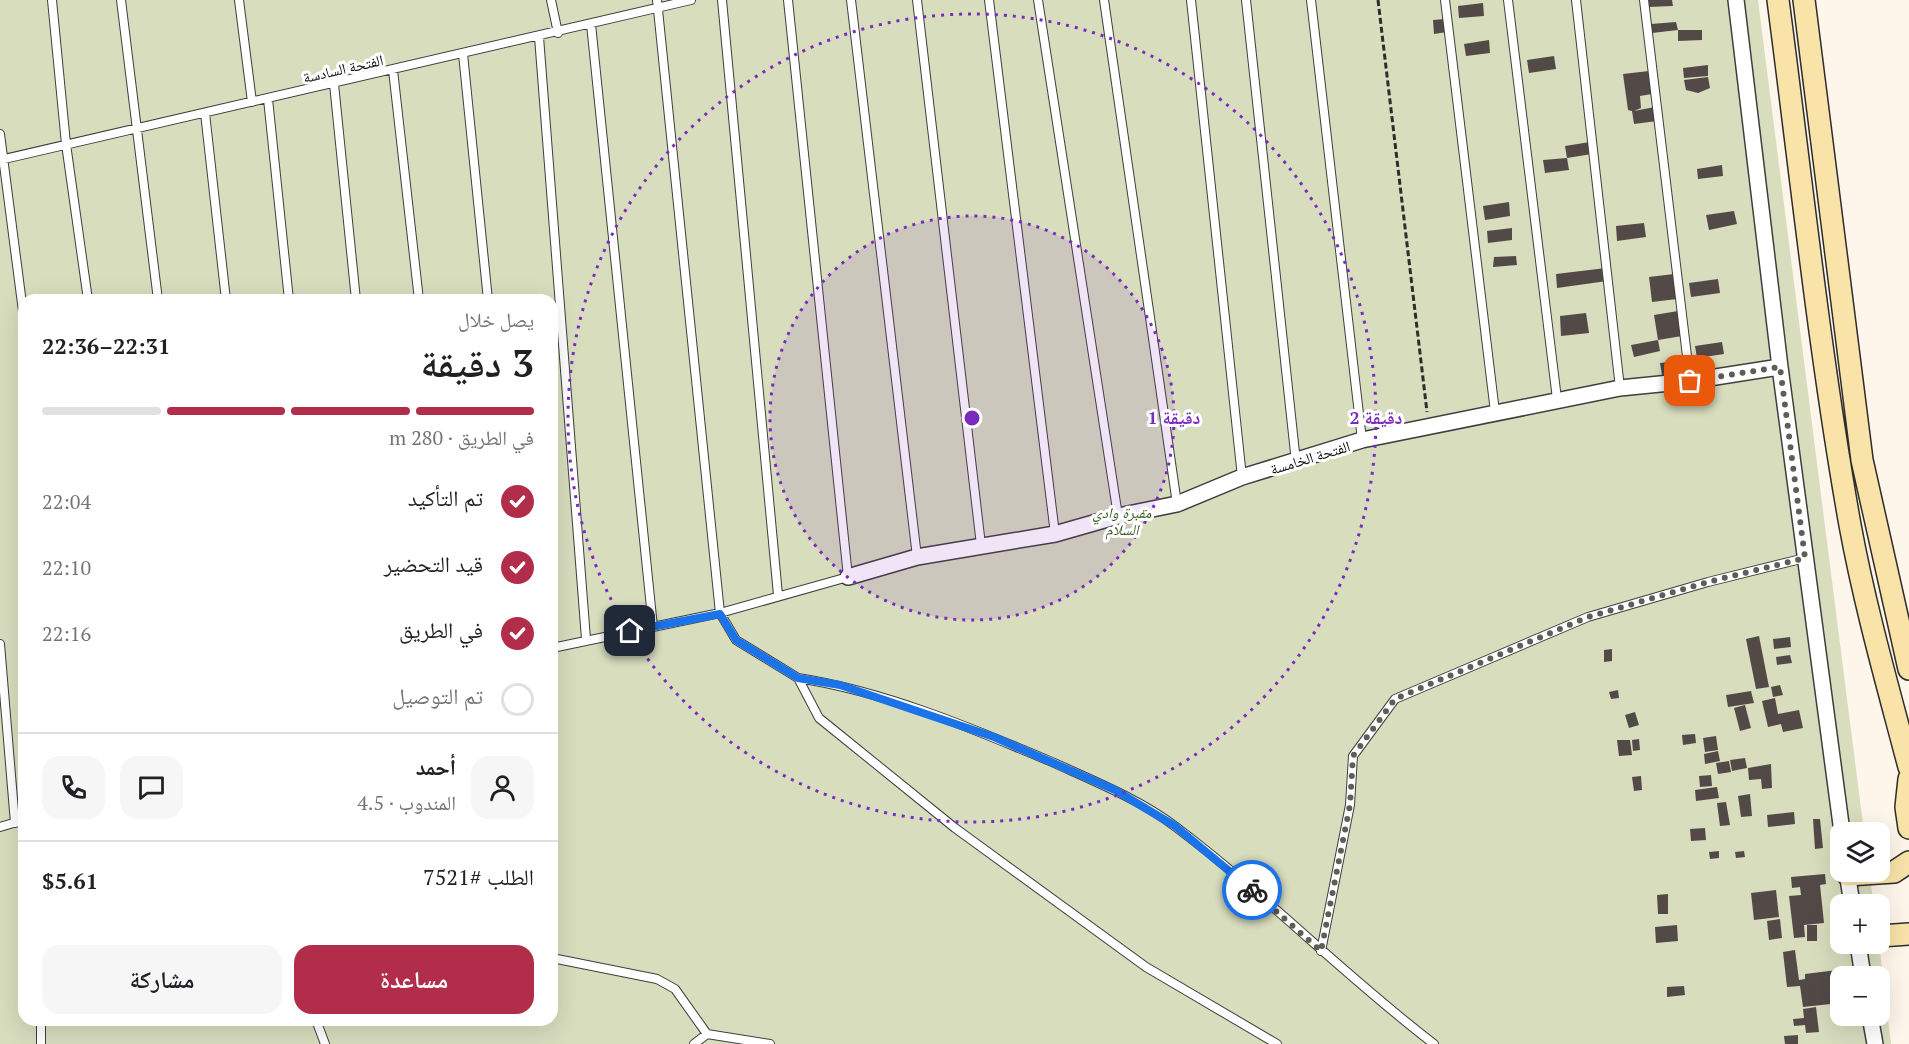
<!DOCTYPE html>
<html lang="ar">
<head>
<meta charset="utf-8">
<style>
	:root { --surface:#fff; --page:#f6f6f6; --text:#202124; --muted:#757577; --line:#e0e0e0; --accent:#b12d4a }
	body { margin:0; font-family:"PT Serif","Noto Naskh Arabic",serif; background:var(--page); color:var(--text); direction:rtl; height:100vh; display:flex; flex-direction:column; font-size:22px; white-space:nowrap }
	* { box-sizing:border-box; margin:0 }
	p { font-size:20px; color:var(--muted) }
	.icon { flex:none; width:33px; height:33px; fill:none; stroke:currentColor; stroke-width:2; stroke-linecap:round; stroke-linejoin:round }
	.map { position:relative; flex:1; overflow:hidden; direction:ltr }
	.details { position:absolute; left:18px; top:294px; width:540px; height:732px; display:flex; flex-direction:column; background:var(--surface); border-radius:18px; box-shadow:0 6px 24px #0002; direction:rtl }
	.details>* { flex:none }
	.fabs { position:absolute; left:1830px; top:822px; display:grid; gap:12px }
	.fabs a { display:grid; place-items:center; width:60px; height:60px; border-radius:12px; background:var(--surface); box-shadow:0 6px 24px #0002; font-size:30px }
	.pin { position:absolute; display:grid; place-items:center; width:51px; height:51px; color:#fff; margin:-26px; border-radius:12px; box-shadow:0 3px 9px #0006 }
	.courier { position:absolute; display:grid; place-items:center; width:60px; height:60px; margin:-30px; border:4px solid #1a73e8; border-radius:50%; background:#fff; color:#222; box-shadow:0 2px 8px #0007 }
	.headline em { font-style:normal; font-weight:600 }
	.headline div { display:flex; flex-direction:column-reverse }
	.headline { display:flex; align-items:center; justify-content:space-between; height:102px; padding:0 24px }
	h1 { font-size:39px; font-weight:600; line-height:45px }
	.bar { display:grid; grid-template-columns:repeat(4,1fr); gap:9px 6px; align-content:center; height:72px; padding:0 24px }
	.bar i { height:8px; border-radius:4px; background:var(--line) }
	.bar .selected { background:var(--accent) }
	.bar p { grid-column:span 4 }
	.line { display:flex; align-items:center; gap:15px; padding:0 24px; border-top:2px solid var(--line) }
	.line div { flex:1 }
	.round { display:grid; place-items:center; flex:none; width:63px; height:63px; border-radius:18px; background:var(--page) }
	ol { padding:0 24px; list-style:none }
	li { display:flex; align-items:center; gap:18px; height:66px }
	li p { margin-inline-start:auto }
	li .icon { padding:6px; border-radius:50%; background:var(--accent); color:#fff; stroke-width:4 }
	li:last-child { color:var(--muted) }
	li i { width:33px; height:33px; border:3px solid var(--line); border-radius:50% }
	.action { display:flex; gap:12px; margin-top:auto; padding:12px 24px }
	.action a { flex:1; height:69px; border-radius:18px; background:var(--accent); color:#fff; font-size:24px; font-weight:600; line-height:69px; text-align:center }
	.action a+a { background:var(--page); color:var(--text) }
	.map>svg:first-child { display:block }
	.cemetery { fill:#d8ddbe; fill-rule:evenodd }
	.building { fill:#534a48 }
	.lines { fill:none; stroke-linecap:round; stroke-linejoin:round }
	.service-casing { stroke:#3e3e3e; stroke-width:10 }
	.minor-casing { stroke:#3e3e3e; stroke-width:18 }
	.secondary-casing { stroke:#2d2d2d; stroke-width:24 }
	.path { stroke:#2d2d2d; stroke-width:3; stroke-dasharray:6 3; stroke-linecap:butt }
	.service { stroke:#fff; stroke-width:8 }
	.minor { stroke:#fff; stroke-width:15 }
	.secondary { stroke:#f9e3a9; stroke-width:21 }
	.done { stroke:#605d59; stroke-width:6; stroke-dasharray:0 10.8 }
	.route { stroke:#1a73e8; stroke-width:8 }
	.ring { fill:none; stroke:#7b2cbf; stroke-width:3; stroke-dasharray:3 6 }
	.labels { text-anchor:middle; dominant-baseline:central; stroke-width:6; stroke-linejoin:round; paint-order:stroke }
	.street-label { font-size:15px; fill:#0b0b0b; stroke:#fff }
	.park-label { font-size:15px; font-style:italic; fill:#385d21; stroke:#fff }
	.centre { fill:#7b2cbf; stroke:#fff; stroke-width:3 }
	.ring-label { font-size:18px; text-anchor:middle; font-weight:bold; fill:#7b2cbf; stroke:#fff; stroke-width:6; stroke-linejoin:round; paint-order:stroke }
</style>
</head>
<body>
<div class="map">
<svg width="1909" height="1044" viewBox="0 0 1909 1044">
	<rect width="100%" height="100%" fill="#fef6ea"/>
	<path class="cemetery" d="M 0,0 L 1758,0 L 1864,832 L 1840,832 L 1840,872 L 1869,872 L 1874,904 L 1840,904 L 1840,944 L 1879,944 L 1891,1044 L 0,1044 ZM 24,300 L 552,300 L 552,1020 L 24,1020 ZM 1840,976 L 1880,976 L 1880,1016 L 1840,1016 Z"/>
	<path class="building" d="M 1648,0 L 1672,0 L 1673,6 L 1648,7 Z
		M 1483,3 L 1484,16 L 1459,18 L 1458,6 Z
		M 1445,19 L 1447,32 L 1434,34 L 1433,20 Z
		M 1676,22 L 1678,30 L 1652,33 L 1651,24 Z
		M 1678,30 L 1702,30 L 1702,40 L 1678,41 Z
		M 1489,40 L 1490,53 L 1466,56 L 1464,44 Z
		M 1554,56 L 1556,69 L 1529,73 L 1527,60 Z
		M 1708,65 L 1708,76 L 1684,78 L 1683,68 Z
		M 1649,71 L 1652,94 L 1640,96 L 1641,108 L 1634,111 L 1655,107 L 1657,121 L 1634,124 L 1632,111 L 1628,110 L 1623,74 Z
		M 1708,77 L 1710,88 L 1698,93 L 1686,90 L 1684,80 Z
		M 1590,142 L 1592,154 L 1567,158 L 1565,146 Z
		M 1567,158 L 1569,170 L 1545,173 L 1543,160 Z
		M 1722,165 L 1723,176 L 1698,179 L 1697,169 Z
		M 1509,202 L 1510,216 L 1485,220 L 1483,206 Z
		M 1734,211 L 1737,224 L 1709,230 L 1706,215 Z
		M 1644,223 L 1646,237 L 1617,241 L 1616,226 Z
		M 1512,228 L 1512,240 L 1488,243 L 1487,231 Z
		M 1516,256 L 1517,265 L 1493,267 L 1494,257 Z
		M 1606,268 L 1607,281 L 1557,288 L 1556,274 Z
		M 1674,274 L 1677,299 L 1652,302 L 1649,277 Z
		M 1718,279 L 1720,293 L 1691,297 L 1689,283 Z
		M 1678,311 L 1682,336 L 1658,340 L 1654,315 Z
		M 1586,313 L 1589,333 L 1561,336 L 1560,316 Z
		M 1658,340 L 1660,351 L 1634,357 L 1631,345 Z
		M 1722,342 L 1724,354 L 1697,358 L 1695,346 Z
		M 1687,360 L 1688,372 L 1662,375 L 1660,363 Z
		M 1759,636 L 1769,687 L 1756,689 L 1746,639 Z
		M 1790,637 L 1791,647 L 1774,649 L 1773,639 Z
		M 1612,649 L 1612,661 L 1604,662 L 1604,650 Z
		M 1790,655 L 1792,663 L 1777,665 L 1776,657 Z
		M 1780,685 L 1783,695 L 1773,697 L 1771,687 Z
		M 1618,690 L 1619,698 L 1611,699 L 1609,692 Z
		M 1751,691 L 1754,703 L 1728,707 L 1726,695 Z
		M 1775,698 L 1778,714 L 1799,710 L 1803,728 L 1783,732 L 1781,724 L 1768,727 L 1762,701 Z
		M 1745,705 L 1751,728 L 1740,731 L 1734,708 Z
		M 1635,712 L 1639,725 L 1629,728 L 1625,715 Z
		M 1695,734 L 1696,743 L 1683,745 L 1682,735 Z
		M 1716,736 L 1718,750 L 1705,752 L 1703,738 Z
		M 1639,739 L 1640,750 L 1633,751 L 1632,740 Z
		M 1617,740 L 1630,740 L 1632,755 L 1619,756 Z
		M 1718,751 L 1720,761 L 1705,764 L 1704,754 Z
		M 1745,758 L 1747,768 L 1732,771 L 1730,760 Z
		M 1729,761 L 1731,772 L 1718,774 L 1716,763 Z
		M 1771,764 L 1772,788 L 1762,789 L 1761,779 L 1749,780 L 1748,768 Z
		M 1711,775 L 1712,786 L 1700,787 L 1699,776 Z
		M 1641,776 L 1642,790 L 1634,791 L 1632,777 Z
		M 1717,787 L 1719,798 L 1696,801 L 1695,790 Z
		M 1750,794 L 1752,816 L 1741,817 L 1738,796 Z
		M 1726,802 L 1730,825 L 1720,826 L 1717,803 Z
		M 1794,812 L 1795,824 L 1768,827 L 1767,815 Z
		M 1813,819 L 1820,819 L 1823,848 L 1815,849 Z
		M 1705,828 L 1706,840 L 1691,841 L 1690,829 Z
		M 1719,851 L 1719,858 L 1710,859 L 1709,852 Z
		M 1744,851 L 1745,857 L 1736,858 L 1735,852 Z
		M 1825,874 L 1826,884 L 1820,885 L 1824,923 L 1804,925 L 1805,937 L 1794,938 L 1789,896 L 1801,895 L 1800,887 L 1792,888 L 1791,877 Z
		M 1776,890 L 1779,917 L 1754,920 L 1751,893 Z
		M 1668,894 L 1668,914 L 1658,914 L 1657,895 Z
		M 1780,919 L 1782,938 L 1769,940 L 1767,921 Z
		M 1677,925 L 1678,941 L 1656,943 L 1655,927 Z
		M 1807,925 L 1817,925 L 1817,941 L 1807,941 Z
		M 1795,950 L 1799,980 L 1805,979 L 1805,974 L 1837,970 L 1840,1003 L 1803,1007 L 1800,986 L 1787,987 L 1783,952 Z
		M 1684,986 L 1685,995 L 1667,997 L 1667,987 Z
		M 1816,1007 L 1819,1032 L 1806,1033 L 1805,1025 L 1794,1026 L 1793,1019 L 1804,1018 L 1803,1009 Z
		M 1798,1035 L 1798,1044 L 1785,1044 L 1784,1036 Z"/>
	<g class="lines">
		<g class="service-casing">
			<path id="service" d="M 52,0 L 66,144 L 88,300
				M 121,0 L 158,300
				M 239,0 L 252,102
				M 551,0 L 558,33
				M 657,0 L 720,613 L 736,640 L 798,678 L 819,718 L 955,828 L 1146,967 L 1277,1044
				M 722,0 L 778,595
				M 851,0 L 917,557
				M 917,0 L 981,545
				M 989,0 L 1055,534
				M 1038,0 L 1118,516
				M 1104,0 L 1177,504
				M 1191,0 L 1242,477
				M 1246,0 L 1296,462
				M 1311,0 L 1362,440
				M 1445,0 L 1495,412
				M 1508,0 L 1557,399
				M 1576,0 L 1620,388
				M 1644,0 L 1690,381
				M 591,24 L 653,627
				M 539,37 L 586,639
				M 463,54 L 488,300
				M 393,70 L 419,300
				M 334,84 L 356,300
				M 268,99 L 289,300
				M 205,113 L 226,300
				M 0,134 L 24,319
				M 0,160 L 691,0
				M 0,644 L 15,823
				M 552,648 L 720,613 L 848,577 L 788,0
				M 798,678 C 883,691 972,728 1052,762 C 1094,781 1139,799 1176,827 C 1266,895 1345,976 1434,1044
				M 0,827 L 24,820
				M 1321,951 L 1350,805 L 1353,756 L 1395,699 L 1588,617 L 1708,582 L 1805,558
				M 552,958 L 657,979 L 675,989 L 707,1034
				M 41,1020 L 41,1044
				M 316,1020 L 325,1044
				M 694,1044 L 707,1034 L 770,1044"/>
		</g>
		<g class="minor-casing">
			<path id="minor" d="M 1736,0 L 1780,367 L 1842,832
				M 848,577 L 917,557 L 1055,534 L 1118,516 L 1177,504 L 1242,477 L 1362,440 L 1620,388 L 1690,381 L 1780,367
				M 1847,872 L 1852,904
				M 1858,944 L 1863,976
				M 1870,1016 L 1875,1044"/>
		</g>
		<g class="secondary-casing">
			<path id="secondary" d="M 1778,0 C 1801,175 1819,351 1850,525 C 1865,607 1888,687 1909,767
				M 1804,0 L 1862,460 L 1909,669
				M 1909,779 L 1906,807 L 1909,828
				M 1848,875 L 1894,872 L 1909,862
				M 1880,936 L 1909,934"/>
		</g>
		<path class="path" d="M 1378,0 L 1427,412"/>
		<use href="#service" class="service"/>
		<use href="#minor" class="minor"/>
		<use href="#secondary" class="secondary"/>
	</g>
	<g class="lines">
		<path class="done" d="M 1252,890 L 1321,951 L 1350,805 L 1353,756 L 1395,699 L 1588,617 L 1708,582 L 1805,558 L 1780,367 L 1690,381"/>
		<path class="route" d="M 630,631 L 720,614 L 736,640 L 798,678 L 840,685 L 994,737 L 1115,790 L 1175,826 L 1252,890"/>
	</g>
	<circle cx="972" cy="418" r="202" fill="#7b2cbf" fill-opacity=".12"/>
	<g class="ring">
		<circle cx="972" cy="418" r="202"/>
		<circle cx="972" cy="418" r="404"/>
	</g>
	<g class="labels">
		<g class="street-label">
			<text transform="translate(343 68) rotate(-13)">الفتحة السادسة</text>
			<text transform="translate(1310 457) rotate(-17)">الفتحة الخامسة</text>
		</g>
		<g class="park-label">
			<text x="1122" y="512">مقبرة وادي<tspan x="1122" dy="17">السلام</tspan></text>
		</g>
	</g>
	<circle cx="972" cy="418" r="9" class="centre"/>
	<g class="ring-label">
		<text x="1174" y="424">1 دقيقة</text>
		<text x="1376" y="424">2 دقيقة</text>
	</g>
</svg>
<div class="fabs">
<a><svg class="icon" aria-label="layers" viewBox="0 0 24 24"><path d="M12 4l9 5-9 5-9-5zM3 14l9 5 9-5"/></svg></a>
<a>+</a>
<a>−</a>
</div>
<div class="pin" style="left:1690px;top:381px;background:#ea580c"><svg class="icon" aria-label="bag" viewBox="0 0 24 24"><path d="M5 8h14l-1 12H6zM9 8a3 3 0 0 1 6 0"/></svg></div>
<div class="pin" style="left:630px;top:631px;background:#1f2937"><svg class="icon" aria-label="home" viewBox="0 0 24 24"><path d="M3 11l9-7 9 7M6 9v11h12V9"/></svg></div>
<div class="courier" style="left:1252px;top:890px"><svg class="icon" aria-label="bike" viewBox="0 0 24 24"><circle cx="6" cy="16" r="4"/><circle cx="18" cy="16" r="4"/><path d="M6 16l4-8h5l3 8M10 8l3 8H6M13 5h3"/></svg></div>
<section class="details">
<div class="headline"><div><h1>3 دقيقة</h1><p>يصل خلال</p></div><em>22:31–22:36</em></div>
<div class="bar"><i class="selected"></i><i class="selected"></i><i class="selected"></i><i></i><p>في الطريق · 280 m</p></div>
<ol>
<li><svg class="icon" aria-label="check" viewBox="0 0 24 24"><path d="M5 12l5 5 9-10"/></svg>تم التأكيد<p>22:04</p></li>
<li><svg class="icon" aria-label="check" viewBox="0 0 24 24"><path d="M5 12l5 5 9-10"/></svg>قيد التحضير<p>22:10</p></li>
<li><svg class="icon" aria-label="check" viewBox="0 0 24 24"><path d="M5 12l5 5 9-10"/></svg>في الطريق<p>22:16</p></li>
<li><i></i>تم التوصيل</li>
</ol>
<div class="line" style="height:108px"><a class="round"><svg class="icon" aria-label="person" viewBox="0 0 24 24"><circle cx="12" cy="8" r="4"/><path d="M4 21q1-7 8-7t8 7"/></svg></a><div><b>أحمد</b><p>المندوب · 4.5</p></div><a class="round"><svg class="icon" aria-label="chat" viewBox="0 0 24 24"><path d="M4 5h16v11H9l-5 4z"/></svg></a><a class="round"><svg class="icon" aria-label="phone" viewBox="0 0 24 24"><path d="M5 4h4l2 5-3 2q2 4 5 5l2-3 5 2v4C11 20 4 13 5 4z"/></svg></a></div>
<div class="line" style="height:78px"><div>الطلب #7521</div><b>$5.61</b></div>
<div class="action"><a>مساعدة</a><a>مشاركة</a></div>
</section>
</div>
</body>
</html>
